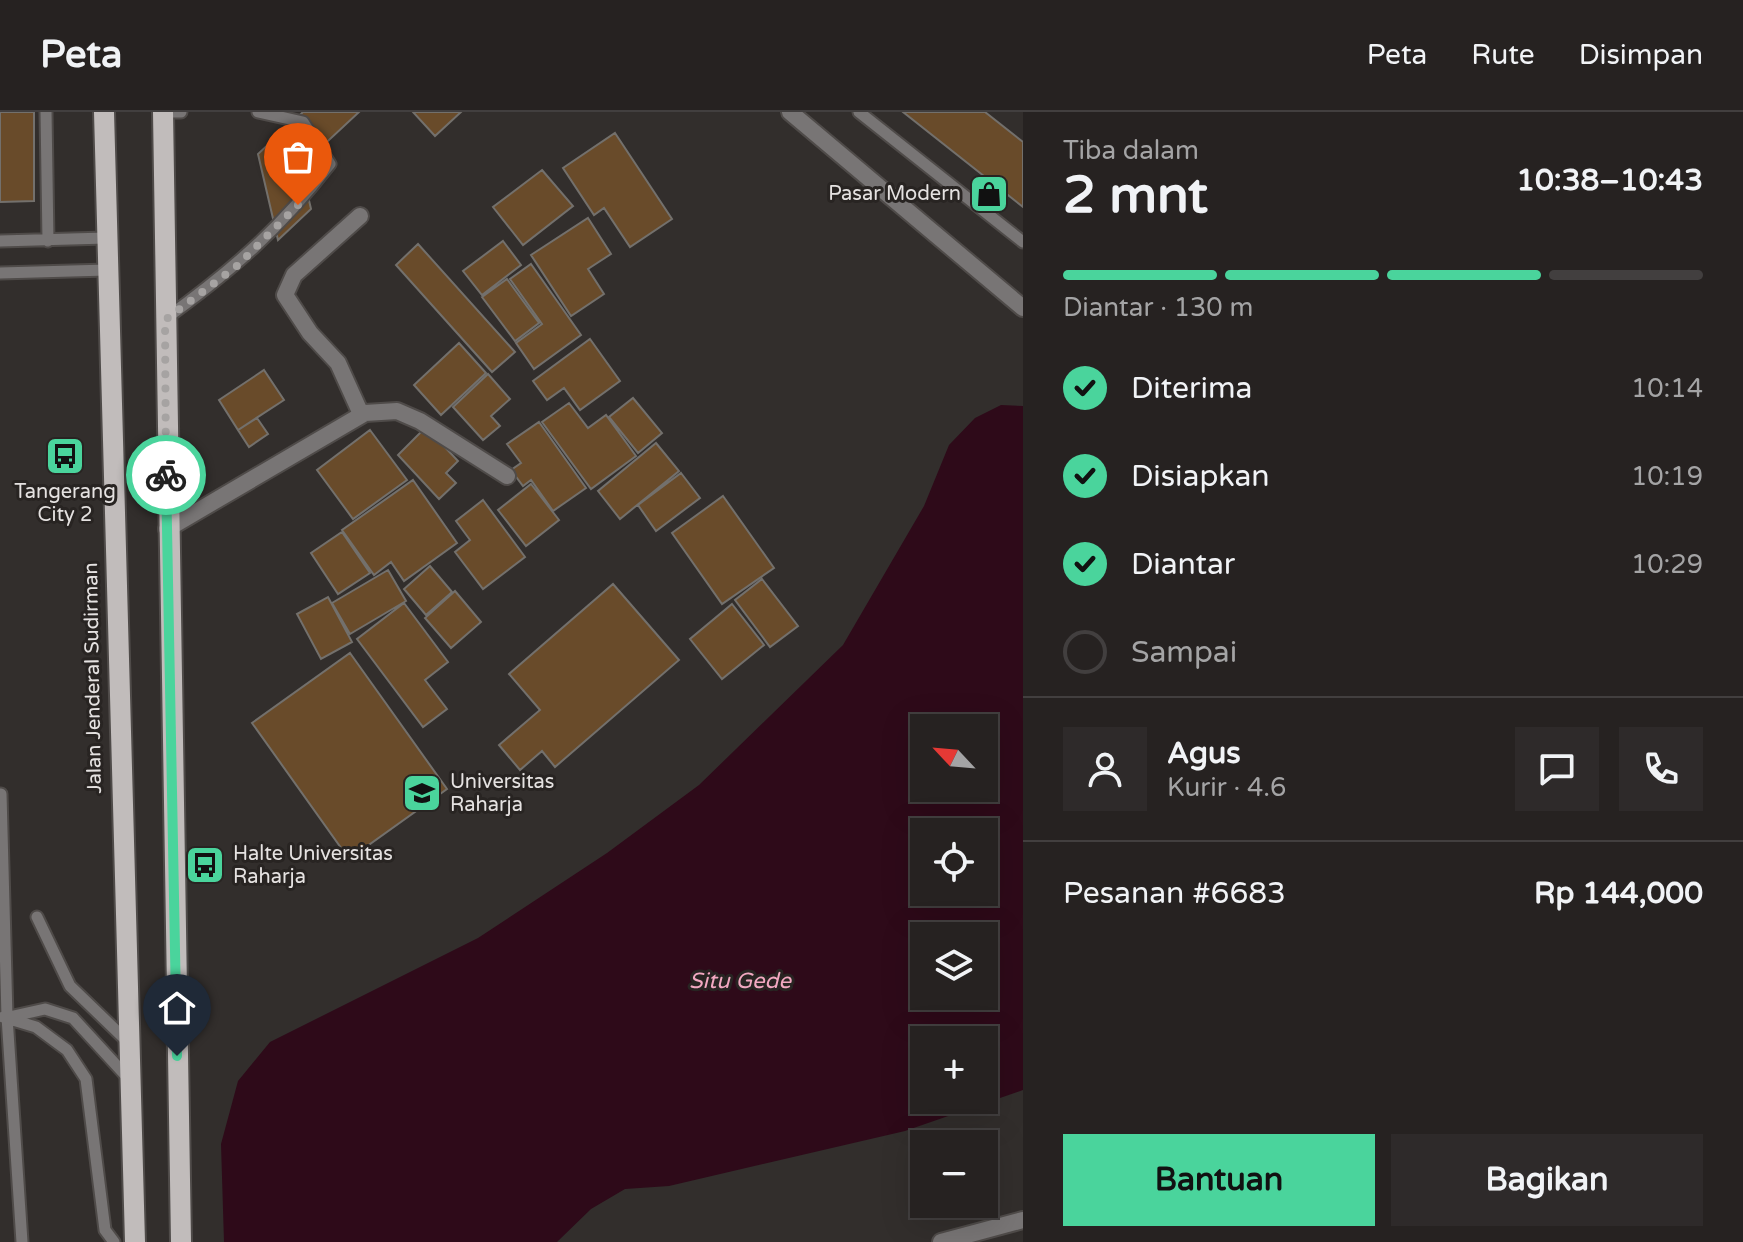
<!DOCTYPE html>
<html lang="id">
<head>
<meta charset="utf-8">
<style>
	:root { --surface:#262221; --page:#2e2a2a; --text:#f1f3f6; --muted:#a4a4a5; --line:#423f3f; --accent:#4ad49c }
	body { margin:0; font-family:"Varela Round",sans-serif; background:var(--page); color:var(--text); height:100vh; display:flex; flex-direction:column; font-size:30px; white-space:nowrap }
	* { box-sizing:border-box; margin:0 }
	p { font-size:26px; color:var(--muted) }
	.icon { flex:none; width:44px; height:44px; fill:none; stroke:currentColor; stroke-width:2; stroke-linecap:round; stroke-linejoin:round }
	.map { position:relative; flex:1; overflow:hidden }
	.details { display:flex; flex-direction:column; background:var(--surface); width:720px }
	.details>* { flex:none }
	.needle { width:52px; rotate:296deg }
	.controls { position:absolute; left:910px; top:602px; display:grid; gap:16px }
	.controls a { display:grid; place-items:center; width:88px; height:88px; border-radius:0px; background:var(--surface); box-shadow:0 8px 32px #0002,0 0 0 2px var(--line); font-size:40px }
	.pin { position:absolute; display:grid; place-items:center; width:68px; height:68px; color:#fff; margin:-82px -34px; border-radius:50% 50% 50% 0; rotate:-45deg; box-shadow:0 0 8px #0007 }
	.pin .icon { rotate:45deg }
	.courier { position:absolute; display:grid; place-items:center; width:80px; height:80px; margin:-40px; border:6px solid #4ad49c; border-radius:50%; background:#fff; color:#222; box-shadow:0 2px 10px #0007 }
	.summary em { font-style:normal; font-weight:700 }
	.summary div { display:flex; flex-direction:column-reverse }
	.summary { display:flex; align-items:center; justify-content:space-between; height:136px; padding:0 40px }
	h1 { font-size:52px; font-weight:700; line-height:60px }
	.bar { display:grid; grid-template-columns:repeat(4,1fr); gap:12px 8px; align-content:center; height:96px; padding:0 40px }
	.bar i { height:10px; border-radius:6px; background:var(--line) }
	.bar .selected { background:var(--accent) }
	.bar p { grid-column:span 4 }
	.line { display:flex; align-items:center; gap:20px; padding:0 40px; border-top:2px solid var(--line) }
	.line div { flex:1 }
	.round { display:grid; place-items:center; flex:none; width:84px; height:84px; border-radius:0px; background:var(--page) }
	ol { padding:0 40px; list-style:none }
	li { display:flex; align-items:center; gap:24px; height:88px }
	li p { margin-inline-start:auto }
	li .icon { padding:8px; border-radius:50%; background:var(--accent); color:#111; stroke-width:4 }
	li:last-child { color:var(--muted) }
	li i { width:44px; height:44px; border:4px solid var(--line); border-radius:50% }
	.primary-button { display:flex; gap:16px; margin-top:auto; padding:16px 40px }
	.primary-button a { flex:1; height:92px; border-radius:0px; background:var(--accent); color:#111; font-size:32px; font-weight:700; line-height:92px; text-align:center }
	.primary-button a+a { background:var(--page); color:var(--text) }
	header { display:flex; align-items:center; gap:48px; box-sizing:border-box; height:112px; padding:0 40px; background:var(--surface); border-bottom:2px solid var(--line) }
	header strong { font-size:38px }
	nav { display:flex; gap:44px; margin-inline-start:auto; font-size:28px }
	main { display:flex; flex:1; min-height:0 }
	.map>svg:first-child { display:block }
	.water { fill:#2e0a19; fill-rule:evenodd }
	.building { fill:#694b2a; stroke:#73706c; stroke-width:2 }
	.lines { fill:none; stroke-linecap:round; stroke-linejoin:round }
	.service-casing { stroke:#4f4b49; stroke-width:15 }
	.minor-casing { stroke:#4f4b49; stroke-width:20 }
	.tertiary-casing { stroke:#4f4b49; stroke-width:20 }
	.primary-casing { stroke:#4f4b49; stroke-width:24 }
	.service { stroke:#787575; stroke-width:11 }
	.minor { stroke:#787575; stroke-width:16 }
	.tertiary { stroke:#787575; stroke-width:16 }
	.primary { stroke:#c1bcbb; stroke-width:20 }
	.done { stroke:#a6a3a2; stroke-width:8; stroke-dasharray:0 14.4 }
	.route { stroke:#4ad49c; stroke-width:10 }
	.labels { text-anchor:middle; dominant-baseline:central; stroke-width:6; stroke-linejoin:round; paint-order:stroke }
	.poi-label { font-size:20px; fill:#e5e2e1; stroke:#282422; text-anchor:start }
	.street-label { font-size:20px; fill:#e5e2e1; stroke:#282422 }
	.water-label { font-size:22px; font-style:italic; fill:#f2a8c1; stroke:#282422 }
</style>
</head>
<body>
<header>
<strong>Peta</strong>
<nav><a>Peta</a><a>Rute</a><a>Disimpan</a></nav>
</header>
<main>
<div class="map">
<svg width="1023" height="1130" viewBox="0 0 1023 1130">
	<rect width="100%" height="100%" fill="#322e2c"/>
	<path class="water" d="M 1001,293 L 1023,294 L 1023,978 L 905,1019 L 669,1074 L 625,1077 L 591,1097 L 557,1130 L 224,1130 L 221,1032 L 238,969 L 270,930 L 478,826 L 607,741 L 699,673 L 843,533 L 924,394 L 949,333 L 975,306 ZM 924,616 L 984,616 L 984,676 L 924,676 ZM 924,720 L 984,720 L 984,780 L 924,780 ZM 924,824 L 984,824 L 984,884 L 924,884 ZM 924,928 L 984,928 L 984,988 L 924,988 Z"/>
	<path class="building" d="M 0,0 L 34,0 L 34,89 L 0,90 Z
		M 303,0 L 359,0 L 301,54 L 311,97 L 278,128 L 258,42 Z
		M 413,0 L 461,0 L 435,24 Z
		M 903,0 L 985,0 L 1023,30 L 1023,95 Z
		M 615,21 L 672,107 L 630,135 L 604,96 L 594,103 L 563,56 Z
		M 542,58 L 573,94 L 523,133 L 493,95 Z
		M 588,106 L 611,142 L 588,157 L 604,182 L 571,204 L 531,143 Z
		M 503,129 L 521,153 L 482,183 L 463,159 Z
		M 418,132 L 515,240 L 492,260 L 396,153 Z
		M 531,152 L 581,223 L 534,257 L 516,231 L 542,212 L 510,167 Z
		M 507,167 L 539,211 L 515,229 L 482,185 Z
		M 590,227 L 620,269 L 580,298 L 564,276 L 547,288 L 533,269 Z
		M 459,231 L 486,261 L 441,303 L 414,273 Z
		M 264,258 L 284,288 L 238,318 L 219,288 Z
		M 488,262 L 510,287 L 491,304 L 500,314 L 483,328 L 453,295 Z
		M 633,286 L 662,321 L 638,341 L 609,305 Z
		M 569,291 L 588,316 L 606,303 L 636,344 L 591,377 L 542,310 Z
		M 257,306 L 268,322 L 249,335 L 238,318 Z
		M 539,310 L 586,376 L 553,399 L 531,368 L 523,374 L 511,358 L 521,351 L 507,332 Z
		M 426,315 L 458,349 L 446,361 L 456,371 L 439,387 L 398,343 Z
		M 370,318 L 407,368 L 353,407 L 317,358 Z
		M 656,331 L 679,359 L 620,407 L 598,379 Z
		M 681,361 L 700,386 L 656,419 L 638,393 Z
		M 413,368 L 457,431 L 404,469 L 391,450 L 374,463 L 342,418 Z
		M 531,372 L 559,408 L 526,434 L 498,398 Z
		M 723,384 L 774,456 L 722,492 L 672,421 Z
		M 483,388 L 525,445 L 483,477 L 455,440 L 470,428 L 456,409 Z
		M 342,420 L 370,461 L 338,482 L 311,441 Z
		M 430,454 L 452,480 L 426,503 L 404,477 Z
		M 388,458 L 406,489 L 350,522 L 332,491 Z
		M 762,467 L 798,514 L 770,535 L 735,488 Z
		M 613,472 L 679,548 L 555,655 L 542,639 L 520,658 L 499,633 L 540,598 L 509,562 Z
		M 455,479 L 481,510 L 451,536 L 425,506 Z
		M 328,485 L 352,530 L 321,547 L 297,502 Z
		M 404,491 L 448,550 L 425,568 L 447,597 L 423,615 L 357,527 Z
		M 732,492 L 764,533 L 722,567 L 690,527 Z
		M 350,541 L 447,677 L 349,747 L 252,611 Z"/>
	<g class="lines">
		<g class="service-casing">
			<path id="service" d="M 46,0 L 48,129
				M 163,0 L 181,0
				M 859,0 L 1023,130
				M 0,129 L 106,126
				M 0,161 L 107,158
				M 165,207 C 231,159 280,117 330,52 L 303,10 L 258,0
				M 1,682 L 7,905 L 22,1130
				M 37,805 L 70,874 L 127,929
				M 3,905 L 36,915 L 67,938 L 86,967 L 105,1118 L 114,1130
				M 9,905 L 45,897 L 73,906 L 129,967"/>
		</g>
		<g class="minor-casing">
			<path id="minor" d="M 360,104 L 294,163 L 285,183 L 310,221 L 338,251 L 361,302
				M 167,417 L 365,301 L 397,299 L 420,309 L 507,364
				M 941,1130 L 1023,1108"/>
		</g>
		<g class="tertiary-casing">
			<path id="tertiary" d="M 790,0 L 1023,196"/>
		</g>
		<g class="primary-casing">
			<path id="primary" d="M 104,0 L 135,1130
				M 163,0 L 181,1130"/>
		</g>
		<use href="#service" class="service"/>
		<use href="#minor" class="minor"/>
		<use href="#tertiary" class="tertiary"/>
		<use href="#primary" class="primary"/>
	</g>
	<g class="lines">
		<path class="done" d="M 166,363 L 165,208 L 237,154 L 298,93"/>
		<path class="route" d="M 166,363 L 177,944"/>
	</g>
	<defs>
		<g id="shop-square" transform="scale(2)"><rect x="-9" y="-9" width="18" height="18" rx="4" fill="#4ad49c" stroke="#282422"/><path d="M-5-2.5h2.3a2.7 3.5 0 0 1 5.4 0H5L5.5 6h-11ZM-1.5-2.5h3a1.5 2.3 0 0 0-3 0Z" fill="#111"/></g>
		<g id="bus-square" transform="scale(2)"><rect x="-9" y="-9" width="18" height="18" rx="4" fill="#4ad49c" stroke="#282422"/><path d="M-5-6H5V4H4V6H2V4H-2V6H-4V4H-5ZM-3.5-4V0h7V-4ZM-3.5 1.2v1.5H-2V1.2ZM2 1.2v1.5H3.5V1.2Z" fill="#111"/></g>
		<g id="university-square" transform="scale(2)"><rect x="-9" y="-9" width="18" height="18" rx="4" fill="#4ad49c" stroke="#282422"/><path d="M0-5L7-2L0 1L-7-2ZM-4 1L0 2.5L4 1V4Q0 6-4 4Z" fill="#111"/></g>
	</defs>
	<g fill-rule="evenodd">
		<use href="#shop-square" x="989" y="82"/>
		<use href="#bus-square" x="65" y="344"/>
		<use href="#university-square" x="422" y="681"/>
		<use href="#bus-square" x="205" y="753"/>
	</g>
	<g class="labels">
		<g class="poi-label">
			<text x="961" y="82" text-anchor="end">Pasar Modern</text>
			<text x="65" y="380" text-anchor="middle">Tangerang<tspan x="65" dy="23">City 2</tspan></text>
			<text x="450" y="670">Universitas<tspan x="450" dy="23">Raharja</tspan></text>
			<text x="233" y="742">Halte Universitas<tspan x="233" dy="23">Raharja</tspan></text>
		</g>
		<g class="street-label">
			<text transform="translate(93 566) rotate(-91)">Jalan Jenderal Sudirman</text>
		</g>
		<g class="water-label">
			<text x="740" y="869">Situ Gede</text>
		</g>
	</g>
</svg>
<div class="controls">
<a><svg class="needle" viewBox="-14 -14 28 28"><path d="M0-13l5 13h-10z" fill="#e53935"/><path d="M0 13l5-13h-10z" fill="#a4a4a5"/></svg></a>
<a><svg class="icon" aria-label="locate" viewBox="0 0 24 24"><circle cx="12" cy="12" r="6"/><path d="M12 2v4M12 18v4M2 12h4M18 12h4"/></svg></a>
<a><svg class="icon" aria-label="layers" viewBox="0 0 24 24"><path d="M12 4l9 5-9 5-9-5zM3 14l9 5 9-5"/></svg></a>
<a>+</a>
<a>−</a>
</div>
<div class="pin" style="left:298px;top:93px;background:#ea580c"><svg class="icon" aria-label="bag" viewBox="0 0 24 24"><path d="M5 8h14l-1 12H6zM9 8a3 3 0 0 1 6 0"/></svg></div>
<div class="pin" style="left:177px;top:944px;background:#1f2937"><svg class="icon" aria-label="home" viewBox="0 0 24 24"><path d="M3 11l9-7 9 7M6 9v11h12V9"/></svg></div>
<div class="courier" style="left:166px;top:363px"><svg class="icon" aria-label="bike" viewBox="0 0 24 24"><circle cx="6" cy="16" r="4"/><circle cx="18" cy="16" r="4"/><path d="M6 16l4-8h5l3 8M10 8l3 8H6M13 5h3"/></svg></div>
</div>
<section class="details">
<div class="summary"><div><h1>2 mnt</h1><p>Tiba dalam</p></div><em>10:38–10:43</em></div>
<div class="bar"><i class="selected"></i><i class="selected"></i><i class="selected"></i><i></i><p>Diantar · 130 m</p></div>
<ol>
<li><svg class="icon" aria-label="check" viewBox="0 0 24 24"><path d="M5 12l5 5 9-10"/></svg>Diterima<p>10:14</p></li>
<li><svg class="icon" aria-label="check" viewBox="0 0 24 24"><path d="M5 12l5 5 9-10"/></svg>Disiapkan<p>10:19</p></li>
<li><svg class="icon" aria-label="check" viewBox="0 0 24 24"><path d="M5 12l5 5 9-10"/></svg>Diantar<p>10:29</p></li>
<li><i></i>Sampai</li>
</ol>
<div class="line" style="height:144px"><a class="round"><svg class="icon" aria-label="person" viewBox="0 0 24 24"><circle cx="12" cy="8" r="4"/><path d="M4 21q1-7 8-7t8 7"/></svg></a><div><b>Agus</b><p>Kurir · 4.6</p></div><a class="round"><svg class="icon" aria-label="chat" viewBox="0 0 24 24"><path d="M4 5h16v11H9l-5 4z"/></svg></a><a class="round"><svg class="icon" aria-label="phone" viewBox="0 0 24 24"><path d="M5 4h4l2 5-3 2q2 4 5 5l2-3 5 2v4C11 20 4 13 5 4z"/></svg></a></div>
<div class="line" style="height:104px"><div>Pesanan #6683</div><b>Rp 144,000</b></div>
<div class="primary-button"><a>Bantuan</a><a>Bagikan</a></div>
</section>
</main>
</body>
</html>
